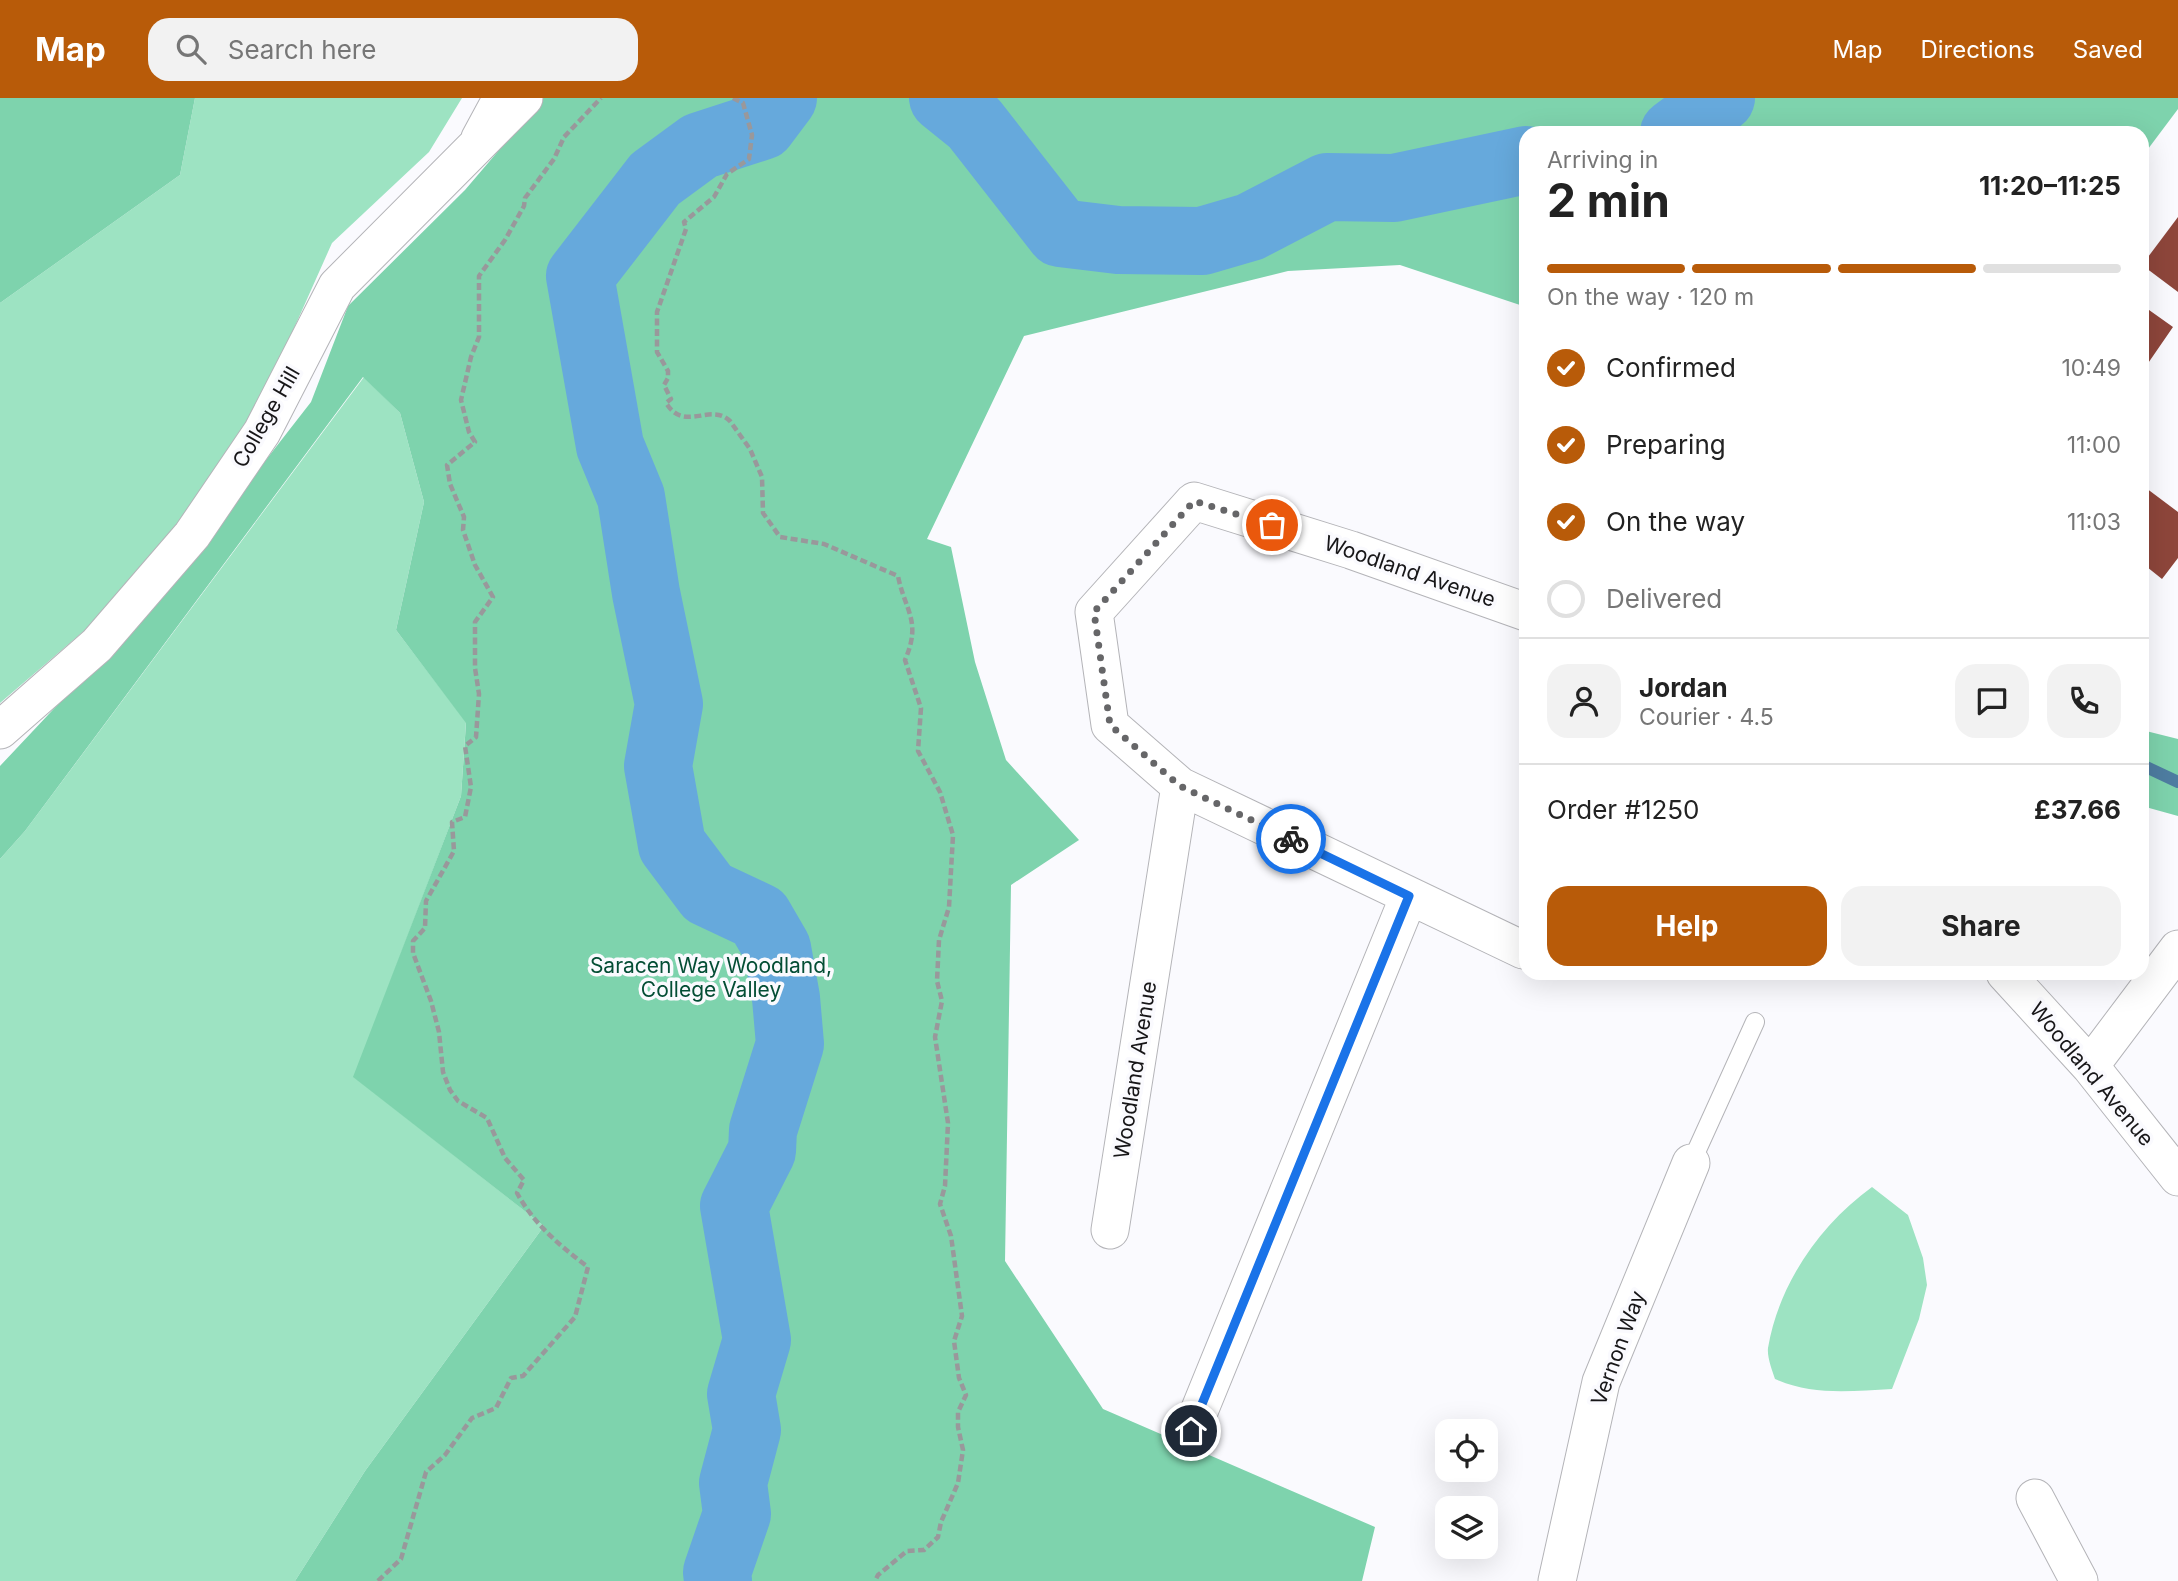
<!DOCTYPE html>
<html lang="en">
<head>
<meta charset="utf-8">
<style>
	:root { --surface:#fff; --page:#f2f2f2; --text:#222; --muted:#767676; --line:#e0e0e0; --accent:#b85b09 }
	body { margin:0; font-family:Inter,sans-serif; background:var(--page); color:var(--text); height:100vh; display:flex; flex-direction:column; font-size:26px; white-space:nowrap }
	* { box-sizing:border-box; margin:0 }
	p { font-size:23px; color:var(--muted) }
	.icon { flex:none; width:38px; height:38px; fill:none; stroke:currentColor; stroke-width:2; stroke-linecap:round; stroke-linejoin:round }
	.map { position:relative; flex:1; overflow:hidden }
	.panel { position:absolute; left:1519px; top:28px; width:630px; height:854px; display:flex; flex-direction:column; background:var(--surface); border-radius:21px; box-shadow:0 7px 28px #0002 }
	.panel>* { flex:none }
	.fabs { position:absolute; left:1435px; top:1321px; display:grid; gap:14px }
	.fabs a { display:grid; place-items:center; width:63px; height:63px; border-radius:14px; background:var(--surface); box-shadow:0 7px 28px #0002; font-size:35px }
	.pin { position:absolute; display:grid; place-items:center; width:60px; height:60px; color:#fff; margin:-30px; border:4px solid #fff; border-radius:50%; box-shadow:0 2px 7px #0007 }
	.courier { position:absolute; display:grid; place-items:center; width:70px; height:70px; margin:-35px; border:5px solid #1a73e8; border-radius:50%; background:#fff; color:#222; box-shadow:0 2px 9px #0007 }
	.overview em { font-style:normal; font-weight:700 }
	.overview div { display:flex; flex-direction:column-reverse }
	.overview { display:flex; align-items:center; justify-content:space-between; height:119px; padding:0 28px }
	h1 { font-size:46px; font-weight:700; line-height:52px }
	.bar { display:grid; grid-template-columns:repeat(4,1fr); gap:10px 7px; align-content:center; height:84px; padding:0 28px }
	.bar i { height:9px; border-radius:5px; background:var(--line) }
	.bar .selected { background:var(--accent) }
	.bar p { grid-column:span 4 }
	.line { display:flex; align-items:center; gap:18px; padding:0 28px; border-top:2px solid var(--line) }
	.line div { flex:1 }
	.round { display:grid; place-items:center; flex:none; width:74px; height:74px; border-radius:21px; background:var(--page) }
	ol { padding:0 28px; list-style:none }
	li { display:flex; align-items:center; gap:21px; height:77px }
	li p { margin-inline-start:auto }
	li .icon { padding:7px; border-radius:50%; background:var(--accent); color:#fff; stroke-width:4 }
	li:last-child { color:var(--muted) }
	li i { width:38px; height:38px; border:4px solid var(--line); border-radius:50% }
	.button { display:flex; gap:14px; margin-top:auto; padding:14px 28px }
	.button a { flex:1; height:80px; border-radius:21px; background:var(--accent); color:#fff; font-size:28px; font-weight:700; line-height:80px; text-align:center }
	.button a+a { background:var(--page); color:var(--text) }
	header { display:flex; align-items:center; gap:42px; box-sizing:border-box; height:98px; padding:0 35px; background:var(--accent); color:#fff }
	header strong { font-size:33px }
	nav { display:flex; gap:38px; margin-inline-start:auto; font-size:24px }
	.search { width:490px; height:63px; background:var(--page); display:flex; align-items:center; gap:18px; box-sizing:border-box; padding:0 24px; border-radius:21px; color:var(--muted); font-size:26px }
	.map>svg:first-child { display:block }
	.green { fill:#9de3c2 }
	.forest { fill:#7ed3ad }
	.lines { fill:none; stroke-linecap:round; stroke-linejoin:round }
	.stream { stroke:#4e7da1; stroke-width:12 }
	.river { stroke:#66a9dc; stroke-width:68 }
	.building { fill:#8e463b }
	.service-casing { stroke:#b4b4b8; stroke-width:20 }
	.minor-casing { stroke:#b4b4b8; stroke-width:39 }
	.path { stroke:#99989b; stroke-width:4.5; stroke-dasharray:7 3.5; stroke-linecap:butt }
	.service { stroke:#fff; stroke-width:18 }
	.minor { stroke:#fff; stroke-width:37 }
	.done { stroke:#666668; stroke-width:7; stroke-dasharray:0 12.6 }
	.route { stroke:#1a73e8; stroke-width:9 }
	.labels { text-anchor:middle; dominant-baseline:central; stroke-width:7; stroke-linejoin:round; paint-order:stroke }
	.street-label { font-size:21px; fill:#171618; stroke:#fafafe }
	.park-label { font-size:21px; fill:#044e35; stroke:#fafafe }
</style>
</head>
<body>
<header>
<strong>Map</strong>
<div class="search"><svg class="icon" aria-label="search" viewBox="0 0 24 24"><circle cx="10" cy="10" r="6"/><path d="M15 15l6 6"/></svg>Search here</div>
<nav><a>Map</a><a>Directions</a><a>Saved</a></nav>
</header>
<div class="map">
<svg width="2178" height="1483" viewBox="0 0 2178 1483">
	<rect width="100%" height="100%" fill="#fafafe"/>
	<path class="green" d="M 195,0 L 462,0 L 429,54 L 332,145 L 279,264 L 192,422 L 85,532 L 0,605 L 0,205 L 180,77 Z
		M 364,279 L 400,315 L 424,404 L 396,532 L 466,624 L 461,698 L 354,979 L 544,1128 L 365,1373 L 295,1483 L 0,1483 L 0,761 L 25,733 Z
		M 1872,1089 L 1908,1117 L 1923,1160 L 1927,1187 L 1919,1221 L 1892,1291 C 1852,1293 1812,1298 1775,1281 C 1772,1272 1767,1259 1768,1250 C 1779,1185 1820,1127 1872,1089 Z"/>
	<path class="forest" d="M 0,0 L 195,0 L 180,77 L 0,205 Z
		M 511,0 L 2178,0 L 2178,11 L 2142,59 L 2142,35 L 1526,35 L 1526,209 L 1400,167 L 1288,173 L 1024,238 L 927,441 L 951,449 L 975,564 L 1006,662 L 1079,742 L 1011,787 L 1005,1163 L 1103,1311 L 1375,1429 L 1362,1483 L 295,1483 L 365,1373 L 544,1128 L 353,979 L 461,698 L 466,625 L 396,532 L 424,404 L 400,315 L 363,279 L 25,733 L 0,761 L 0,668 L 160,498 L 311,304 L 348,208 L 465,92 L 511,38 Z
		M 2142,632 L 2178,641 L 2178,718 L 2142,708 Z"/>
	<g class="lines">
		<path class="stream" d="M 2142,667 L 2178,684"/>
		<path class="river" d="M 943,0 L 974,25 L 1060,135 L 1118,142 L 1202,143 L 1250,129 L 1327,89 L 1394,90 L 1526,62
			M 1674,35 L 1721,0
			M 718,1483 L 717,1474 L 737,1416 L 733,1385 L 747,1332 L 741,1296 L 757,1242 L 734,1108 L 762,1053 L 763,1032 L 790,946 L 786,900 L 777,850 L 759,819 L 708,795 L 672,747 L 658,668 L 669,606 L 646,495 L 631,399 L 610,348 L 580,178 L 655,81 L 700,48 L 762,28 L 783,0"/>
	</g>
	<path class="building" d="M 2178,119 L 2178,194 L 2142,167 Z
		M 2142,207 L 2173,229 L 2142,274 Z
		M 2142,387 L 2178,414 L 2178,460 L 2162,481 L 2142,465 Z"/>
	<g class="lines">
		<g class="service-casing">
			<path id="service" d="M 471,37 L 491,0
				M 1691,1065 L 1755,924"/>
		</g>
		<g class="minor-casing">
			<path id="minor" d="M 0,632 L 97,547 L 192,437 L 262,334 L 337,188 L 524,0
				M 1523,852 L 1180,688 L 1110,627 L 1094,514 L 1194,403 L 1351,452 L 1526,514
				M 2005,875 L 2090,968 L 2178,1079
				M 2090,968 L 2178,851
				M 1110,1132 L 1180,688
				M 1191,1333 L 1409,798
				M 2035,1400 L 2079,1483
				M 1557,1483 L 1601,1284 L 1691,1065"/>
		</g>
		<path class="path" d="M 733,0 L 743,5 L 752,37 L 749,61 L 727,76 L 714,99 L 684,124 L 686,131 L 657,214 L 657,254 L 668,273 L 668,280 L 664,287 L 671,301 L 666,305 C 685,335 710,304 730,323 L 750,351 L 762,379 L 763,415 L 780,439 L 824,446 L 898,478 C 905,513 922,523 905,562 L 921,610 L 918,653 L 940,694 L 953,737 L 949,809 L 939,842 L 937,883 L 942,903 L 935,939 L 948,1025 L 945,1088 L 940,1106 L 951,1138 L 962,1218 L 954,1243 L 959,1280 L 966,1297 L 958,1314 L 958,1329 L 963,1352 L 958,1385 L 941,1424 L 938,1439 L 924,1452 L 907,1453 L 878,1477 L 875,1483
			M 378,1483 L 401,1461 L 426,1374 L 445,1357 L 472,1320 L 496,1310 L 511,1280 L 523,1278 L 575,1219 L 588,1169 C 560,1148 534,1126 517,1095 L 524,1082 L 505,1060 L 487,1020 L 458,1003 L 450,992 L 443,974 L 439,934 L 431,903 L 413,855 L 413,843 L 425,830 L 426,803 L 454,753 L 452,724 L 465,719 L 471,689 L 465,648 L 476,639 L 479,596 L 475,570 L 475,524 L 493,499 L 475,467 L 463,432 L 464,419 L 450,386 L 447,367 L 475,344 L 469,334 L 461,302 L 471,259 L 479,239 L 479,178 L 505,142 L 524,108 L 525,100 L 554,61 L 564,39 L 601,0"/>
		<use href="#service" class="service"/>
		<use href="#minor" class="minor"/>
	</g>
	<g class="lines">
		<path class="done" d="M 1272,427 L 1194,403 L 1094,514 L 1110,627 L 1180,688 L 1291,741"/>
		<path class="route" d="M 1191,1333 L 1409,798 L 1291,741"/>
	</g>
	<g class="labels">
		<g class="street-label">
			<text transform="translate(266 319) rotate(-60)">College Hill</text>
			<text transform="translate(1410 473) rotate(19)">Woodland Avenue</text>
			<text transform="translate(1135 972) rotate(-81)">Woodland Avenue</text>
			<text transform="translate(2092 976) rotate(50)">Woodland Avenue</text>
			<text transform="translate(1618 1250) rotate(-70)">Vernon Way</text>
		</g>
		<g class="park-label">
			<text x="711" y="867">Saracen Way Woodland,<tspan x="711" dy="24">College Valley</tspan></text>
		</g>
	</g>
</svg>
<div class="fabs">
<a><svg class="icon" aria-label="locate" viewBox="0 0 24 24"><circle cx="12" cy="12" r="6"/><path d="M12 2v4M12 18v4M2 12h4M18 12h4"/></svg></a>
<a><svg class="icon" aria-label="layers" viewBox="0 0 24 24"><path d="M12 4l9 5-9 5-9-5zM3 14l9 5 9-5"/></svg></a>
</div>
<div class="pin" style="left:1272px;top:427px;background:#ea580c"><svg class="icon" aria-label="bag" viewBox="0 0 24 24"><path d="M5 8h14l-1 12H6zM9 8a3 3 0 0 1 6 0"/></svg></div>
<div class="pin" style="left:1191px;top:1333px;background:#1f2937"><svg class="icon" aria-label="home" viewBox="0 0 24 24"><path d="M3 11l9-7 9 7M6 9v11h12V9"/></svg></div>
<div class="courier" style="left:1291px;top:741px"><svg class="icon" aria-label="bike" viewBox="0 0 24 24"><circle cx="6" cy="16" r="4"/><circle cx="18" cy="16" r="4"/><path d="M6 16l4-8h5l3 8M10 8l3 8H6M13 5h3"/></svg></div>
<section class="panel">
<div class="overview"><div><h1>2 min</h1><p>Arriving in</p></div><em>11:20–11:25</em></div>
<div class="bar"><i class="selected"></i><i class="selected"></i><i class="selected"></i><i></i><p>On the way · 120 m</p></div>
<ol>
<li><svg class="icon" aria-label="check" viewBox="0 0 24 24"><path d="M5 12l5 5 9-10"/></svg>Confirmed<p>10:49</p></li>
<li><svg class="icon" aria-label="check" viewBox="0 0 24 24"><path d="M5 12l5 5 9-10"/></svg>Preparing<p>11:00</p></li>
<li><svg class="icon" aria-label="check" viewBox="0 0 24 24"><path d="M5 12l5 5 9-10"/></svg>On the way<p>11:03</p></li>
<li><i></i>Delivered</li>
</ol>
<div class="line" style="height:126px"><a class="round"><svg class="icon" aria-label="person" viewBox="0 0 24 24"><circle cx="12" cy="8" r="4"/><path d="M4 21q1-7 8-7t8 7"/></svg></a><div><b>Jordan</b><p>Courier · 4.5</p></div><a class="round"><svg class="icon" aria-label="chat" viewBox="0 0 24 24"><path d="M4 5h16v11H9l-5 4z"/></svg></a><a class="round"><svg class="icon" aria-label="phone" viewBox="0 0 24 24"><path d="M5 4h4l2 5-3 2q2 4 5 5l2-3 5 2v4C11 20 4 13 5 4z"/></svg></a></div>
<div class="line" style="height:91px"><div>Order #1250</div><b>£37.66</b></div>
<div class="button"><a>Help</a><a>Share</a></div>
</section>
</div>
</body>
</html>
